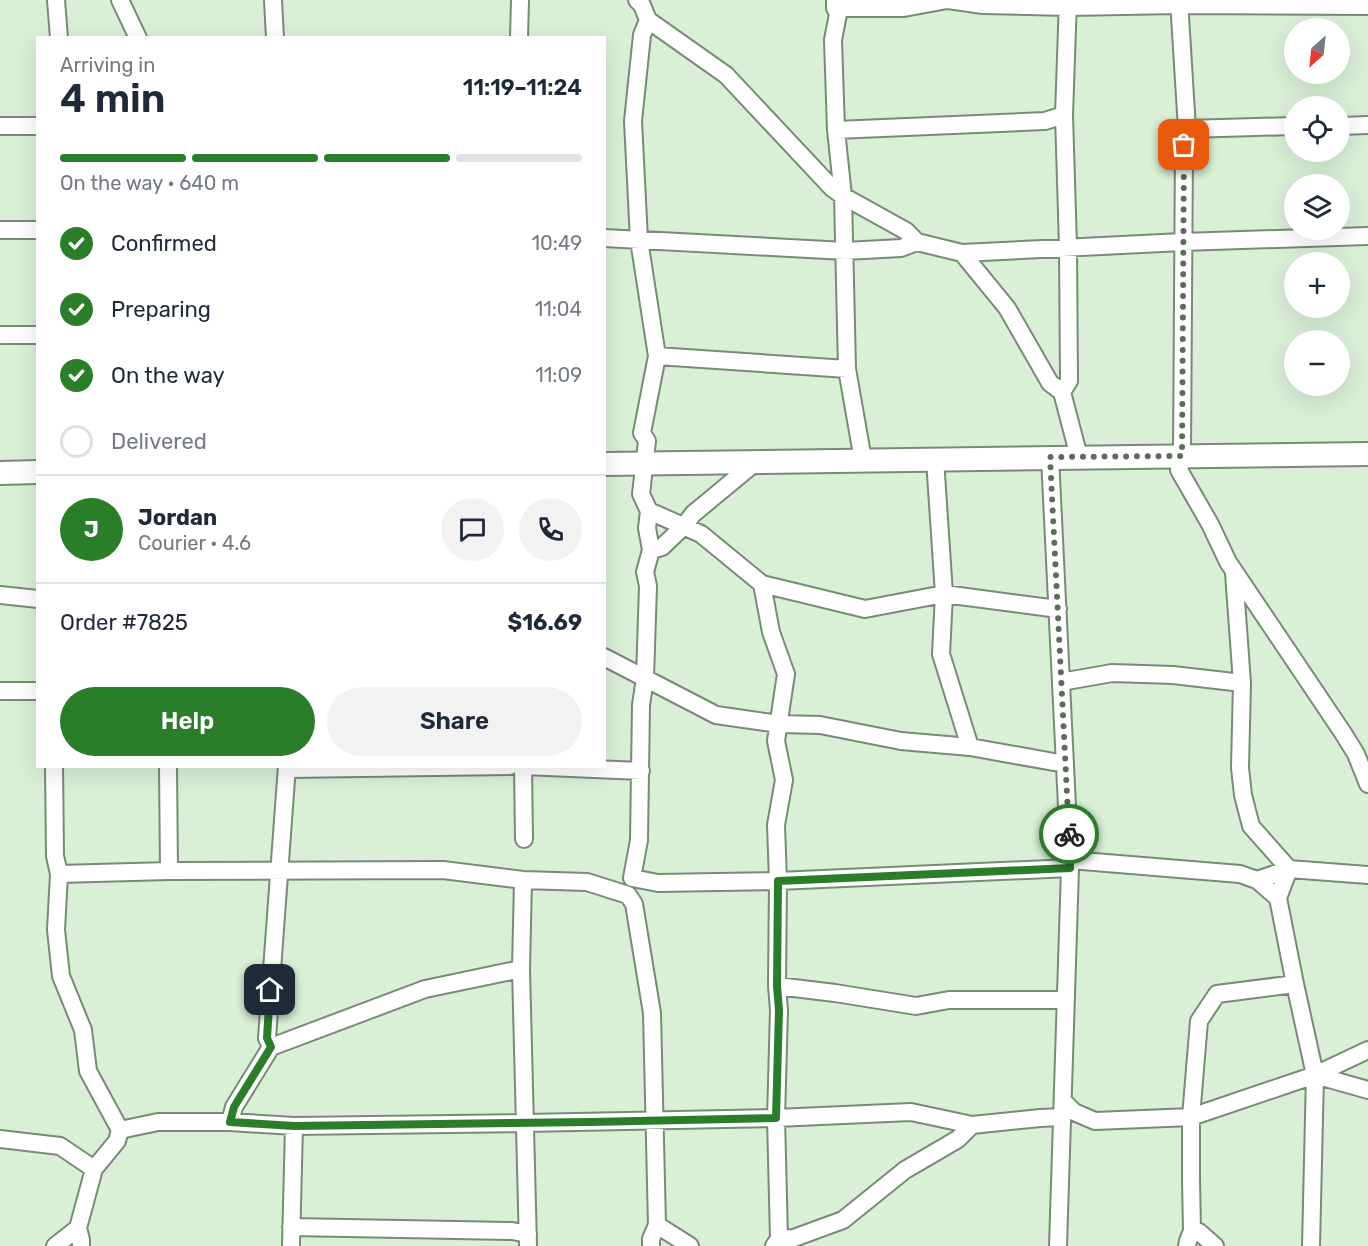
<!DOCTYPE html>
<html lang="en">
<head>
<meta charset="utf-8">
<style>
	:root { --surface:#fff; --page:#f2f2f3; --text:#1f2937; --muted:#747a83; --line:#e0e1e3; --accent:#2a7d29 }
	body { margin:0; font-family:Rubik,sans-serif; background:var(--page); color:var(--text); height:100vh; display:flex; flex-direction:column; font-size:22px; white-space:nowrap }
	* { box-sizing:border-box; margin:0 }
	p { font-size:20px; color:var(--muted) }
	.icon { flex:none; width:33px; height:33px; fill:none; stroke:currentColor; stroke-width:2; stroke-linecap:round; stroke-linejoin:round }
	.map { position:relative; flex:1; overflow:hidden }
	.side { position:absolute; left:36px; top:36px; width:570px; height:732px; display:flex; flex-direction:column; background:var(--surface); border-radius:0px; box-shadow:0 6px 24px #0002 }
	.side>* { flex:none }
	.needle { width:39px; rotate:207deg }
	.buttons { position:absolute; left:1284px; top:18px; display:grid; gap:12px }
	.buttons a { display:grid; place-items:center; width:66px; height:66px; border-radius:50%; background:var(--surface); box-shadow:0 6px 24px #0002; font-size:30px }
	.pin { position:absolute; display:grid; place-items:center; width:51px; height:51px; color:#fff; margin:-26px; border-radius:12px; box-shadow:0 3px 9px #0006 }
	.courier { position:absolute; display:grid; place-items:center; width:60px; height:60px; margin:-30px; border:4px solid #2a7d29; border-radius:50%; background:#fff; color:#222; box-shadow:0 2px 8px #0007 }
	.head em { font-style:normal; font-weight:600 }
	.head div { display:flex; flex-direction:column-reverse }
	.head { display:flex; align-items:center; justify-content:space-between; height:102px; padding:0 24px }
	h1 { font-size:39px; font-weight:600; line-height:45px }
	.bar { display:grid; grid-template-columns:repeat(4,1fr); gap:9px 6px; align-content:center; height:72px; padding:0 24px }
	.bar i { height:8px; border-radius:4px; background:var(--line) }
	.bar .active { background:var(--accent) }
	.bar p { grid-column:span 4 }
	.line { display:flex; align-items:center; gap:15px; padding:0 24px; border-top:2px solid var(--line) }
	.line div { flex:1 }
	.round { display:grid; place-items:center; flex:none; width:63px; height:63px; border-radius:32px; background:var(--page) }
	ol { padding:0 24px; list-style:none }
	li { display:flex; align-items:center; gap:18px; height:66px }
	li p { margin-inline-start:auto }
	li .icon { padding:6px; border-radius:50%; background:var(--accent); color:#fff; stroke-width:4 }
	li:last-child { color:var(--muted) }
	li i { width:33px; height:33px; border:3px solid var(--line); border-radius:50% }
	.cta { display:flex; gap:12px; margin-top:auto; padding:12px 24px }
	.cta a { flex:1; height:69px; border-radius:36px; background:var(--accent); color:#fff; font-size:24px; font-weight:600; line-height:69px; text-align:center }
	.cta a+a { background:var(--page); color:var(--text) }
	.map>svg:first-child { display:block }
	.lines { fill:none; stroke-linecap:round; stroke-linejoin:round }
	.minor-casing { stroke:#778b75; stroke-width:20 }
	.secondary-casing { stroke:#778b75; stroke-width:26 }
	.minor { stroke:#fff; stroke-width:16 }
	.secondary { stroke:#fff; stroke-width:22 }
	.done { stroke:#5d6a5c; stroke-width:6; stroke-dasharray:0 10.8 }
	.route { stroke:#2a7d29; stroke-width:8 }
</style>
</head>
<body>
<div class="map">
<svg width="1368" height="1246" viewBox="0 0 1368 1246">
	<rect width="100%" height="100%" fill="#d9f0d7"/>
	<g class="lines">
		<g class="minor-casing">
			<path id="minor" d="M 56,0 L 59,38
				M 120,0 L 138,38
				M 273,0 L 275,38
				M 637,0 L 642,5 L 648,20 L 726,75 L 832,188 L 843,196 L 906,231 L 917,242 L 962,253 L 1182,242 L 1368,236
				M 835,0 L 835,8 L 838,14 L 833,40 L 836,130 L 843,196 L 847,369 L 863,460
				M 948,0 L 983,5 L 1068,7 L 1179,5 L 1368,6
				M 1179,0 L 1187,129 L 1184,145 L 1182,456 L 1179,470 L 1210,524 L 1228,562 L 1343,733 L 1356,754 L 1368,784
				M 835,8 L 904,8 L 947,0
				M 648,20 L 642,35 L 633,121 L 639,240 L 657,356 L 642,433 L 647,441 L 641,494 L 649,511 L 647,528 L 651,550 L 645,572 L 648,586 L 645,678 L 641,705 L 639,840 L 632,878 L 658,883 L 778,881 L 1070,868
				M 519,38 L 520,0
				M 0,126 L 38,126
				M 1340,126 L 1368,125
				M 1187,129 L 1294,126
				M 836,130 L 1045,121 L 1064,115
				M 0,230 L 38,230
				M 604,238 L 845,251 L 901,248 L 917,242
				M 962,253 L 1007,308 L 1050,383 L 1062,392 L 1079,457
				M 0,335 L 38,335
				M 657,356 L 847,369
				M 1062,392 L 1069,381 L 1068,247 L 1064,115 L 1068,0
				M 1050,457 L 1070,868 L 1058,1246
				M 935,459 L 944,594 L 941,654 L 970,747
				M 649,511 L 701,534 L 762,584 L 865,609 L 944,594 L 1058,609
				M 651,550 L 662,547 L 684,526 L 693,514 L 757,461
				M 1234,573 L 1242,683
				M 762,584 L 771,632 L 786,674 L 776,741 L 784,780 L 776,825 L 778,881 L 777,986
				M 0,595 L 38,599
				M 604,657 L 716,715 L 779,724 L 820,725 L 901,741 L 970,747 L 1065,764
				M 1061,682 L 1112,673 L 1173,675 L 1242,683 L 1240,768 L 1243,795 L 1251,826 L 1289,869 L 1278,898
				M 0,691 L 38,691
				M 54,766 L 55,856 L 59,874 L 56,930 L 61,976 L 83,1030 L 88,1071 L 120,1130 L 117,1141 L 94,1169 L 78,1228 L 81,1240 L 81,1246
				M 168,766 L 169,871
				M 523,766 L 524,839
				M 524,766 L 641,771
				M 287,769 L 510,766
				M 1070,860 L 1240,874 L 1257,880 L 1278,898 L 1295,984 L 1315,1075 L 1368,1090
				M 59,874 L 169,871 L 443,870 L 523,880 L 587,882 L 628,895 L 634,904 L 652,1013 L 657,1225 L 651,1239 L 651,1246
				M 523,880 L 521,969 L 528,1246
				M 1257,880 L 1289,869 L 1368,875
				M 271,1047 L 267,1038 L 287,766
				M 1063,1101 L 1074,1112 L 1095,1121 L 1191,1117 L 1315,1075 L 1368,1050
				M 230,1122 L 234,1107 L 271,1047 L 425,989 L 521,969
				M 120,1130 L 158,1122 L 230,1122 L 294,1126 L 526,1123 L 776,1118 L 911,1112 L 972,1125 L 1040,1118 L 1062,1117
				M 0,1139 L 60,1146 L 94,1169
				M 657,1225 L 690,1246
				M 291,1227 L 512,1231 L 528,1234
				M 1192,1231 L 1199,1232 L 1215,1246
				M 779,1239 L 794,1238 L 843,1220 L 905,1170 L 958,1139 L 972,1125
				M 55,1246 L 78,1228
				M 291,1246 L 294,1126
				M 774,1246 L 779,1239 L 776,1118 L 779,1010 L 777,986 L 835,993 L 916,1006 L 949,1000 L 1066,1000
				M 1187,1246 L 1188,1241 L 1192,1231 L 1191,1179 L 1191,1117 L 1199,1021 L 1217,994 L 1295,984
				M 1311,1246 L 1315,1075"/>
		</g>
		<g class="secondary-casing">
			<path id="secondary" d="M 604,464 L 1368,454
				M 0,473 L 38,472"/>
		</g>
		<use href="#minor" class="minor"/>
		<use href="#secondary" class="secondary"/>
	</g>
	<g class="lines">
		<path class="done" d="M 1069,834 L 1050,457 L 1182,456 L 1184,145"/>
		<path class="route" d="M 270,990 L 267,1038 L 271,1047 L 234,1107 L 230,1122 L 294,1126 L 591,1122 L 776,1118 L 779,1010 L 777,986 L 778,881 L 1070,868 L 1069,834"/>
	</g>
</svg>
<div class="buttons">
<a><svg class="needle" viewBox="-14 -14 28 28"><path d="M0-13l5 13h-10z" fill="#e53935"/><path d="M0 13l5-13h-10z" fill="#747a83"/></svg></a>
<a><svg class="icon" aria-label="locate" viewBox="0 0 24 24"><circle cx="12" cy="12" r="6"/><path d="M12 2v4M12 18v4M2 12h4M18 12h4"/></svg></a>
<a><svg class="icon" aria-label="layers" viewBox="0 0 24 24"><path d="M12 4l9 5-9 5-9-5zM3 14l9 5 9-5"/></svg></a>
<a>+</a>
<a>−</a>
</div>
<div class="pin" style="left:1184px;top:145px;background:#ea580c"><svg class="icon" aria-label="bag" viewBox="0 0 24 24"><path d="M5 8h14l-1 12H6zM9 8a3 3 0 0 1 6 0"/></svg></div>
<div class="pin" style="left:270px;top:990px;background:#1f2937"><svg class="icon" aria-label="home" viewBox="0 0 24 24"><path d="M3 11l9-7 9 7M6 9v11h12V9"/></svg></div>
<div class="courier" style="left:1069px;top:834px"><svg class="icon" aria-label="bike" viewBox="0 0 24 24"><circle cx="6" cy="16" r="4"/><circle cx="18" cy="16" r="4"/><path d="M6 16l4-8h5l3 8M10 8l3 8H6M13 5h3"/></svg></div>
<section class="side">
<div class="head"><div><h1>4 min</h1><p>Arriving in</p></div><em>11:19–11:24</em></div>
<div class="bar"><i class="active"></i><i class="active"></i><i class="active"></i><i></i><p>On the way · 640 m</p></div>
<ol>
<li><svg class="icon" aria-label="check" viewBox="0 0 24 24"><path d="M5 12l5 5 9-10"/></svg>Confirmed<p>10:49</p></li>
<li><svg class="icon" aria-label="check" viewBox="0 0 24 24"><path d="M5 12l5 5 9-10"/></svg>Preparing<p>11:04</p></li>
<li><svg class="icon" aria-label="check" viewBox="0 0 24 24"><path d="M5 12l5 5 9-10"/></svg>On the way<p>11:09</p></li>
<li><i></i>Delivered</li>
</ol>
<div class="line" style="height:108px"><b class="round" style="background:var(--accent);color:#fff">J</b><div><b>Jordan</b><p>Courier · 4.6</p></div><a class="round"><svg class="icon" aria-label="chat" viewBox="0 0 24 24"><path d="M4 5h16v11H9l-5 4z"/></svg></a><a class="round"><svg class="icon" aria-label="phone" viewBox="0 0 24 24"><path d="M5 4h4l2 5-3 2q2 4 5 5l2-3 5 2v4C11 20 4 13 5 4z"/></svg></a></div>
<div class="line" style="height:78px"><div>Order #7825</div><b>$16.69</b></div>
<div class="cta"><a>Help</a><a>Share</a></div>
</section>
</div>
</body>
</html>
